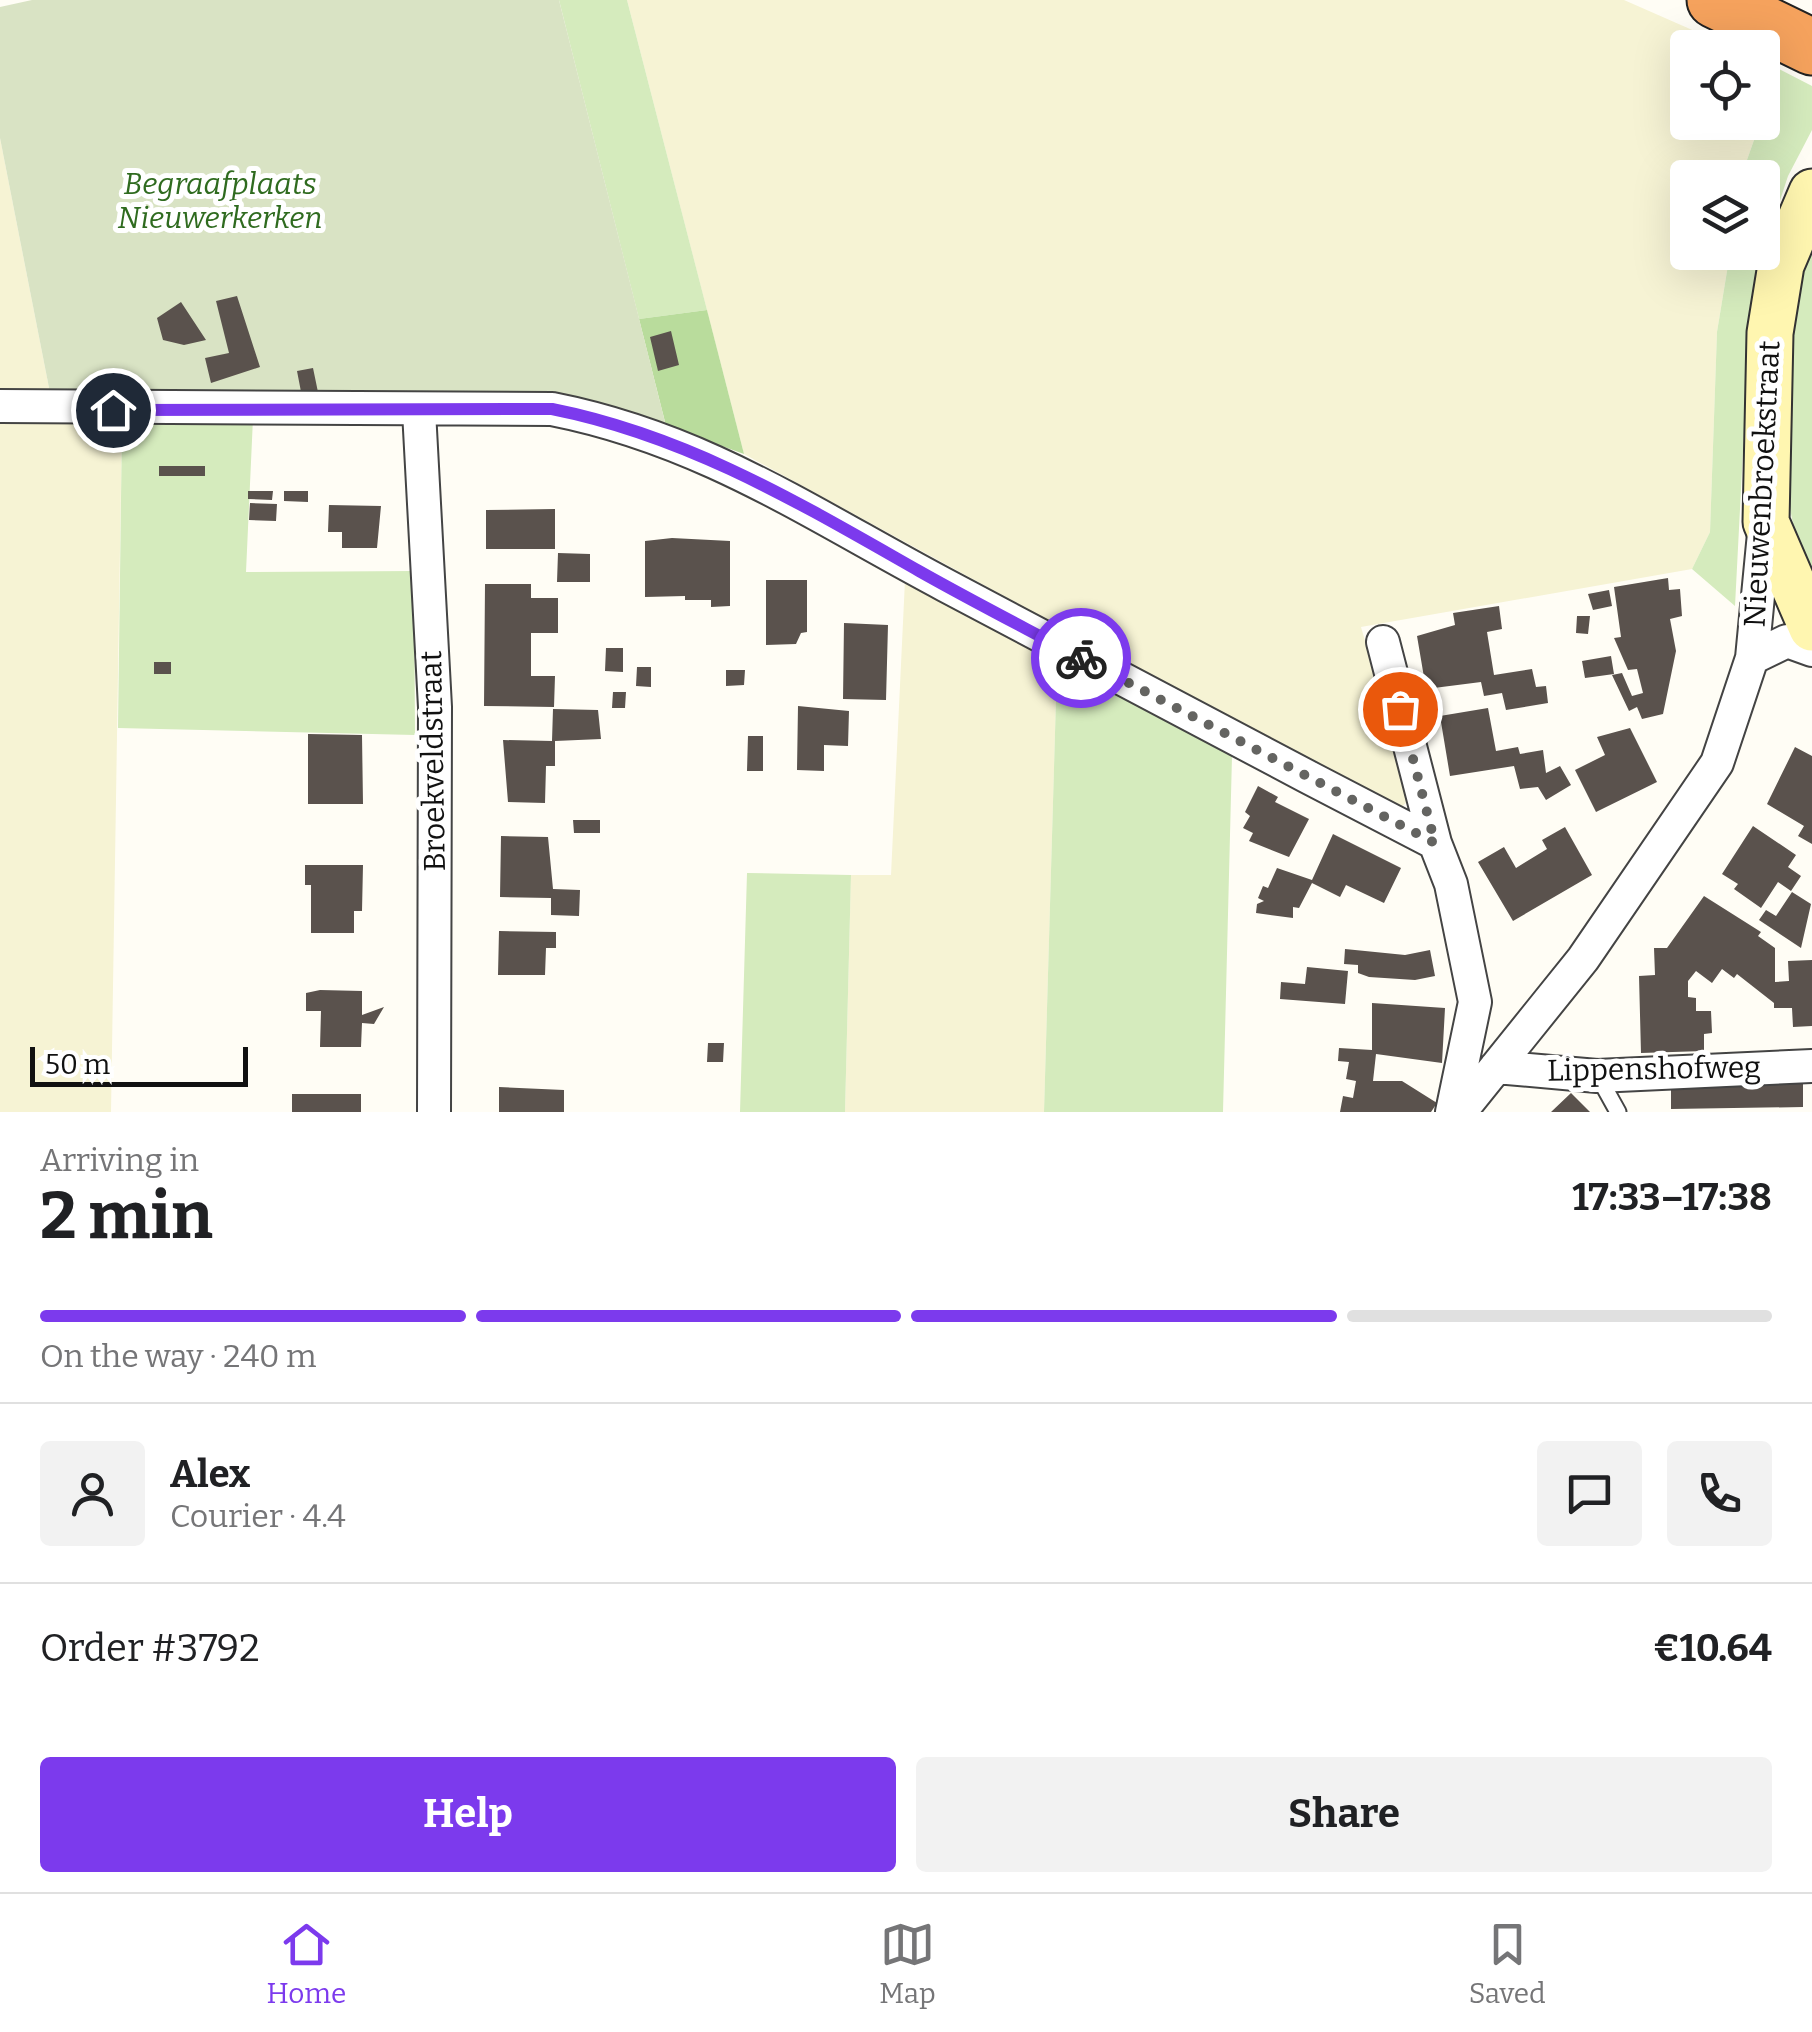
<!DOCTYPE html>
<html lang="en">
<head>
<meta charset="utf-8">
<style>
	:root { --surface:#fff; --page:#f2f2f2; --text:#202124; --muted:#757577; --line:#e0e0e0; --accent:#7c3aed }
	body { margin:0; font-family:Bitter,serif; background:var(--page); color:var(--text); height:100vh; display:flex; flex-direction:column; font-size:38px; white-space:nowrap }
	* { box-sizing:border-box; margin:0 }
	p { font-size:32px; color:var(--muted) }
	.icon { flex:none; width:55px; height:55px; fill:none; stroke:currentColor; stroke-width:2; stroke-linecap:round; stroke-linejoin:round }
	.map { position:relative; height:1112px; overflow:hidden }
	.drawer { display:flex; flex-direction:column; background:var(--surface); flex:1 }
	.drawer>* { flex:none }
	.buttons { position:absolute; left:1670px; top:30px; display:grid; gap:20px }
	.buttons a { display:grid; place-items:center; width:110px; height:110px; border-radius:10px; background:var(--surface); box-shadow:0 10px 40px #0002; font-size:50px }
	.scale { position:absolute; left:30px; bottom:25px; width:218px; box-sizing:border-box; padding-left:10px; border:5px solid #111; border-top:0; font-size:28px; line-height:35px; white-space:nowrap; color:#111; -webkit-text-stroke:8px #fff; paint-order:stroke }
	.pin { position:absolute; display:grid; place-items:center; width:85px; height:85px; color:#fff; margin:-42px; border:5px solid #fff; border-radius:50%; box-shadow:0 2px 10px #0007 }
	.courier { position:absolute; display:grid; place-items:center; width:100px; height:100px; margin:-50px; border:8px solid #7c3aed; border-radius:50%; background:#fff; color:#222; box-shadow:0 2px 12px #0007 }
	.summary em { font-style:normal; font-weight:700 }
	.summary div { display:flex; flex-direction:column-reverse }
	.summary { display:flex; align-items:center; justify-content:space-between; height:170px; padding:0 40px }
	h1 { font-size:65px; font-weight:700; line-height:75px }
	.bar { display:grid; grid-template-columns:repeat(4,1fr); gap:15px 10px; align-content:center; height:120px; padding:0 40px }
	.bar i { height:12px; border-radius:8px; background:var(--line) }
	.bar .selected { background:var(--accent) }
	.bar p { grid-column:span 4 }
	.line { display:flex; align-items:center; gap:25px; padding:0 40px; border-top:2px solid var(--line) }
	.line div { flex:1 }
	.round { display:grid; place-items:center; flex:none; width:105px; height:105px; border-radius:10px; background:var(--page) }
	.primary-button { display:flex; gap:20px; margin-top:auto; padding:20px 40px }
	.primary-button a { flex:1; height:115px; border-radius:10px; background:var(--accent); color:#fff; font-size:40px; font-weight:700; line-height:115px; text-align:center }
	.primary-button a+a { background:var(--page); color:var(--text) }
	.dock { display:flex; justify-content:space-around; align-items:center; height:140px; border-top:2px solid var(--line); background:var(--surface); font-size:28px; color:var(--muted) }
	.dock a { display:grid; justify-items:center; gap:5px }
	.dock .selected { color:var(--accent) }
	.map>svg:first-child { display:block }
	.farmland { fill:#f6f3d4 }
	.green { fill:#d5ebbd }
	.forest { fill:#b9dc9c }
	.cemetery { fill:#d9e3c4 }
	.building { fill:#5a524d }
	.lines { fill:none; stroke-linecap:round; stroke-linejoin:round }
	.lane-casing { stroke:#444; stroke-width:19 }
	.street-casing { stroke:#444; stroke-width:36 }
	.secondary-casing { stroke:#333; stroke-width:49 }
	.highway-casing { stroke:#222; stroke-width:59 }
	.lane { stroke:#fff; stroke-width:15 }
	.street { stroke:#fff; stroke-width:32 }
	.secondary { stroke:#fff6b0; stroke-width:45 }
	.highway { stroke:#f5a25d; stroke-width:55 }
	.done { stroke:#646461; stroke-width:10; stroke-dasharray:0 18 }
	.route { stroke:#7c3aed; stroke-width:12 }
	.labels { text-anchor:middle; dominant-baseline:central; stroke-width:10; stroke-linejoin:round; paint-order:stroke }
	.park-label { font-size:30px; font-style:italic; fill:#2f6b1f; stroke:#fff }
	.street-label { font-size:30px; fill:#111; stroke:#fff }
</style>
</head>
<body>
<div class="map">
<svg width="1812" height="1112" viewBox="0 0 1812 1112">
	<rect width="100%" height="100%" fill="#fffdf5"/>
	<path class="farmland" d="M 627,0 L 1624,0 L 1731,47 L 1688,48 L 1688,122 L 1760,123 L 1741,177 L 1688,178 L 1688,252 L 1730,253 L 1717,332 L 1710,532 L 1692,569 L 1361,627 L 1407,784 L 1407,802 L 1397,811 L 744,454 Z
		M 1763,61 L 1779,69 L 1763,116 Z
		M 0,138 L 52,403 L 0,400 Z
		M 0,418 L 122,423 L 111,1112 L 0,1112 Z
		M 905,580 L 1057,664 L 1044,1112 L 845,1112 L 851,875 L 891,875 Z"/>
	<path class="green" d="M 559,0 L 627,0 L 707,310 L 639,319 Z
		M 1779,69 L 1812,86 L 1812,130 L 1788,176 L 1763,252 L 1762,178 L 1741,177 Z
		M 1812,238 L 1812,569 C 1805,553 1795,535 1792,519 C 1776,432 1785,321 1812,238 Z
		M 1762,252 L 1747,373 L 1735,606 L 1692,569 L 1710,532 L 1717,332 L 1730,253 Z
		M 253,418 L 246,572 L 414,571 L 415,735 L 118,728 L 122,423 Z
		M 1057,664 L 1232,756 L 1223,1112 L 1044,1112 Z
		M 747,873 L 851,875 L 845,1112 L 740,1112 Z"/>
	<path class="forest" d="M 707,310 L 744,454 L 666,426 L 639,319 Z"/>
	<path class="cemetery" d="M 32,0 L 559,0 L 666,426 L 52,403 L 0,138 L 0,7 Z"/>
	<path class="building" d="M 237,296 L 260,367 L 211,383 L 205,358 L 229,353 L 216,301 Z
		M 181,302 L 206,340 L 184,345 L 163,340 L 157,318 Z
		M 671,331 L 679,365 L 658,371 L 650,337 Z
		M 313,368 L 319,397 L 302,397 L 297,371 Z
		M 159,466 L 205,466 L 205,476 L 159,476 Z
		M 248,491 L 273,491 L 272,500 L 248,499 Z
		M 284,491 L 308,491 L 308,502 L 284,501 Z
		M 250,503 L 277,504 L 276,521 L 249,520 Z
		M 329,505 L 381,506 L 377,548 L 342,548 L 342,532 L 328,532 Z
		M 555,509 L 555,549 L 486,549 L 486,510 Z
		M 672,538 L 730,541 L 730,606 L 711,607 L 711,600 L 685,600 L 685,596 L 645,597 L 645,541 Z
		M 558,553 L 590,554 L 590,582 L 557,582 Z
		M 1668,578 L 1669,590 L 1680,589 L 1682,616 L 1670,619 L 1676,651 L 1663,714 L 1642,719 L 1637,707 L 1629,711 L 1612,675 L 1622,673 L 1632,696 L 1643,693 L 1637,669 L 1628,670 L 1614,638 L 1621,637 L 1614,587 Z
		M 766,580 L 807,580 L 807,632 L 801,633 L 796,644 L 766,645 Z
		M 485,584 L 531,584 L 531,598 L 558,598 L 558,633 L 531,633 L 531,676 L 555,676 L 554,707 L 484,706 Z
		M 1609,590 L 1612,606 L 1593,610 L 1588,594 Z
		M 1499,606 L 1502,629 L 1487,632 L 1494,675 L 1532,669 L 1536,687 L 1546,686 L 1548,703 L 1506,710 L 1502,693 L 1484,696 L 1481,682 L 1426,689 L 1417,636 L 1455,625 L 1453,613 Z
		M 1577,616 L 1590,616 L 1588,634 L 1576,633 Z
		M 844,623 L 888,625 L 886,700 L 843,699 Z
		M 606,648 L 623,648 L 623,672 L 605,671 Z
		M 1611,656 L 1614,674 L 1585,678 L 1582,661 Z
		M 154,662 L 171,662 L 171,674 L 154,674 Z
		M 637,667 L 651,667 L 651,687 L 636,686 Z
		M 726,670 L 745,670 L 744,685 L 726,686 Z
		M 613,692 L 626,692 L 625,708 L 612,708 Z
		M 798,706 L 849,711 L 848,746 L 824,745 L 824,771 L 797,770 Z
		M 1488,708 L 1496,751 L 1518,747 L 1520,754 L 1543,750 L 1546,773 L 1560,766 L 1571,785 L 1546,800 L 1538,787 L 1520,789 L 1514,766 L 1450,776 L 1440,716 Z
		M 553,709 L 598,710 L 601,739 L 555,741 L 555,766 L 546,766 L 545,803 L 508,802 L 503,740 L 552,741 Z
		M 1630,728 L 1657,782 L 1596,812 L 1575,770 L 1605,755 L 1597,737 Z
		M 308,734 L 362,735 L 363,804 L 308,804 Z
		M 748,736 L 763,736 L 763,771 L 747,771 Z
		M 1795,747 L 1812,756 L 1812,844 L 1798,836 L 1804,826 L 1767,804 Z
		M 1258,786 L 1278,797 L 1275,802 L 1309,819 L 1289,857 L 1249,841 L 1253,833 L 1243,828 L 1250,816 L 1245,812 Z
		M 573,820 L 600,820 L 600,833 L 574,833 Z
		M 1753,826 L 1796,855 L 1788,867 L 1801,876 L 1791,891 L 1778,882 L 1761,908 L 1734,889 L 1738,884 L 1722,874 Z
		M 1565,827 L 1592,875 L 1513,921 L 1478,862 L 1504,847 L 1516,868 L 1547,849 L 1542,840 Z
		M 1333,834 L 1401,868 L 1384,903 L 1346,885 L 1340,897 L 1312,883 L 1299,908 L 1293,907 L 1293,918 L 1256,913 L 1257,904 L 1264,901 L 1258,898 L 1263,886 L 1268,888 L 1277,868 L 1312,880 Z
		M 501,836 L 548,837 L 553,889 L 580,890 L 579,916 L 551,915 L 551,898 L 500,897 Z
		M 305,865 L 363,865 L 362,911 L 354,911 L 354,933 L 311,933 L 311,885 L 305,885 Z
		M 1792,892 L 1811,904 L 1801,948 L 1759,920 L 1766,910 L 1776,916 Z
		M 1704,896 L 1761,932 L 1758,936 L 1775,948 L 1775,982 L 1789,981 L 1788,961 L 1812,960 L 1812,1026 L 1793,1027 L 1792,1008 L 1774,1008 L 1774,1003 L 1737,974 L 1734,978 L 1722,969 L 1712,983 L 1696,971 L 1688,981 L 1688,997 L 1696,998 L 1696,1011 L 1711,1011 L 1712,1033 L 1704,1034 L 1704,1051 L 1641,1053 L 1639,976 L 1655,975 L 1654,948 L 1667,948 Z
		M 499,931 L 556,932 L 556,948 L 546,948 L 545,975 L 498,975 Z
		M 1345,949 L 1405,955 L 1430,950 L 1435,976 L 1415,980 L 1369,977 L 1358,973 L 1358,965 L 1344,964 Z
		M 1307,967 L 1348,971 L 1345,1004 L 1280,999 L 1281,982 L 1305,984 Z
		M 320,990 L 362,991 L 362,1015 L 384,1007 L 374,1024 L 362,1023 L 361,1047 L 320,1047 L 321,1011 L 306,1011 L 306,993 Z
		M 1372,1003 L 1445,1008 L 1442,1063 L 1376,1054 L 1373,1081 L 1402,1081 L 1437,1103 L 1431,1112 L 1340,1112 L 1343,1096 L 1353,1098 L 1356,1081 L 1346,1079 L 1349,1062 L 1338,1061 L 1339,1048 L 1372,1050 Z
		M 708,1043 L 724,1043 L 723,1062 L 707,1062 Z
		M 1803,1078 L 1803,1107 L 1671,1109 L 1671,1080 Z
		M 499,1087 L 564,1090 L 564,1112 L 499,1112 Z
		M 1571,1093 L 1590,1112 L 1551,1112 Z
		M 292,1094 L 361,1094 L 361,1112 L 292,1112 Z"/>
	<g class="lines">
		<g class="lane-casing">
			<path id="lane" d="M 1598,1076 L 1618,1112"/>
		</g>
		<g class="street-casing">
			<path id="street" d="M 0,406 L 552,409 C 704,439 811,514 945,585 C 1107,672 1271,758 1435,843
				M 419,411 L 435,707 L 434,1112
				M 1383,642 L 1435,843 L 1451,884 L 1475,1002 L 1452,1112
				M 1752,658 L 1787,641 L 1812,650
				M 1496,1067 L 1597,1076 L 1812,1066
				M 1460,1112 L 1583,959 L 1717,763 L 1752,658 L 1765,523"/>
		</g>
		<g class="secondary-casing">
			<path id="secondary" d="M 1812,192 L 1781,265 L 1770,333 L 1766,522 L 1812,628"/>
		</g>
		<g class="highway-casing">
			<path id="highway" d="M 1715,0 L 1812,47"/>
		</g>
		<use href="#lane" class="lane"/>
		<use href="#street" class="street"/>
		<use href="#secondary" class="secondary"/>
		<use href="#highway" class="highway"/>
	</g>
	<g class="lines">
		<path class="done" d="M 1081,658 L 1435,843 L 1400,709"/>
		<path class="route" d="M 113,410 L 552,409 C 688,436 801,504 919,571 C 972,601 1027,629 1081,658"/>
	</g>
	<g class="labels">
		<g class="park-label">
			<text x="220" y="184">Begraafplaats<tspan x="220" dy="34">Nieuwerkerken</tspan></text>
		</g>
		<g class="street-label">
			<text transform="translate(1762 484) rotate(-87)">Nieuwenbroekstraat</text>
			<text transform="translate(433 761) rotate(-91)">Broekveldstraat</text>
			<text transform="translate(1654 1069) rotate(-1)">Lippenshofweg</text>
		</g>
	</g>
</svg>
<div class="buttons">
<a><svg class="icon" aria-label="locate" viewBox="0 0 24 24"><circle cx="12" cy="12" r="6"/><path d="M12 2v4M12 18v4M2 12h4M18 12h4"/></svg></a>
<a><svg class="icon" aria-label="layers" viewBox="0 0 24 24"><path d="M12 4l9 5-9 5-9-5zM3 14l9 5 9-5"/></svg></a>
</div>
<div class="scale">50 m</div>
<div class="pin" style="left:1400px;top:709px;background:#ea580c"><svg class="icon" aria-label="bag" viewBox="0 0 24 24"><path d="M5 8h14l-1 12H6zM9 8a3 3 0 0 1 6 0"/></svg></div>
<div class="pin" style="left:113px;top:410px;background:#1f2937"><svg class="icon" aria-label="home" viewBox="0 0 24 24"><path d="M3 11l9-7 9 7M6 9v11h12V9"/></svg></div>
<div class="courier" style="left:1081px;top:658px"><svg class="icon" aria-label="bike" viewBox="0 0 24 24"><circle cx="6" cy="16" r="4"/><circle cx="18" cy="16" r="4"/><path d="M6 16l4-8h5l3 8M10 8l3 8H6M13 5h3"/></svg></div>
</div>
<section class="drawer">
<div class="summary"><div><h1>2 min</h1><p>Arriving in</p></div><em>17:33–17:38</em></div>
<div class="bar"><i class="selected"></i><i class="selected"></i><i class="selected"></i><i></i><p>On the way · 240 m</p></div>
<div class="line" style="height:180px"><a class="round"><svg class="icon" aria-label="person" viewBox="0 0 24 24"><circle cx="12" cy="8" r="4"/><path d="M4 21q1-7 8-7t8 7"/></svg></a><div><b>Alex</b><p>Courier · 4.4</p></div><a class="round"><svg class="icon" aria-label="chat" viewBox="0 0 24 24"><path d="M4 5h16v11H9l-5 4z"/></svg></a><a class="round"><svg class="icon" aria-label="phone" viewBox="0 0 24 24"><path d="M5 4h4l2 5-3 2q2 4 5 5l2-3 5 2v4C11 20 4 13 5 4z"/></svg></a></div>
<div class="line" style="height:130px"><div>Order #3792</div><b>€10.64</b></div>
<div class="primary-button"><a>Help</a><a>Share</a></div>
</section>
<nav class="dock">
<a class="selected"><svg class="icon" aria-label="home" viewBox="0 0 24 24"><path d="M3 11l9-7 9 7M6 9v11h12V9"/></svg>Home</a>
<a><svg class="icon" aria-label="map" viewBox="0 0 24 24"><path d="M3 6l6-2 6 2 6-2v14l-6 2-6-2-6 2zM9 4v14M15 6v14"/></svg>Map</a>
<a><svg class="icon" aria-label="saved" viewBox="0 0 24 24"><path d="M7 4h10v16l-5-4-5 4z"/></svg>Saved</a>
</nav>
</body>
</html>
